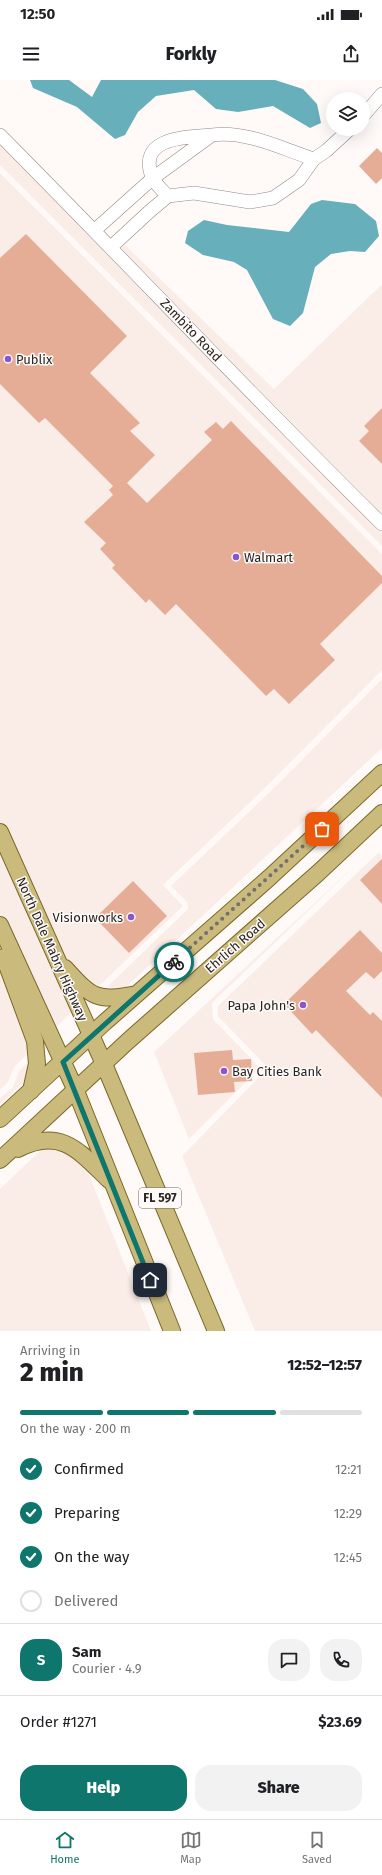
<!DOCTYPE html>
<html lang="en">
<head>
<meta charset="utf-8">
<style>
	:root { --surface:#fff; --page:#f2f2f2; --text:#202124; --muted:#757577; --line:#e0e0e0; --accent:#0f766e }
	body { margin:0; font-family:"Fira Sans",sans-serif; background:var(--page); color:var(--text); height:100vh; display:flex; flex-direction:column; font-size:15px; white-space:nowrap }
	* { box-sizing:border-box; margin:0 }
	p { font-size:13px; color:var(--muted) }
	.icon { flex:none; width:22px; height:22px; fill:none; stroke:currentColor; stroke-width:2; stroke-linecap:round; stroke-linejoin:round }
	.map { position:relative; height:1251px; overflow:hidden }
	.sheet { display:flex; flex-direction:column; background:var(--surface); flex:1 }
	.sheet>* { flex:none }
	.fabs { position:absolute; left:326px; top:12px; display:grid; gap:8px }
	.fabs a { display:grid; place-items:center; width:44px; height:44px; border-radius:50%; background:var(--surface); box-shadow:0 4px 16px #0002; font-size:20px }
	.pin { position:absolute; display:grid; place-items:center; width:34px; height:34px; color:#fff; margin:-17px; border-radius:8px; box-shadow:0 2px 6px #0006 }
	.courier { position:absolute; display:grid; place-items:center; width:40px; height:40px; margin:-20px; border:3px solid #0f766e; border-radius:50%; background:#fff; color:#222; box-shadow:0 1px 5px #0007 }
	.summary em { font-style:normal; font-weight:800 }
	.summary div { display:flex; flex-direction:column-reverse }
	.summary { display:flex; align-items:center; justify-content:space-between; height:68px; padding:0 20px }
	h1 { font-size:26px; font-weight:800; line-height:30px }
	.bar { display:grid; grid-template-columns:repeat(4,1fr); gap:6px 4px; align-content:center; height:48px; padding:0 20px }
	.bar i { height:5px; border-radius:3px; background:var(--line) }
	.bar .selected { background:var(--accent) }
	.bar p { grid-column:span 4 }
	.line { display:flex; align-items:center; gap:10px; padding:0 20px; border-top:1px solid var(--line) }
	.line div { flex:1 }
	.round { display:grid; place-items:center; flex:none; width:42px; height:42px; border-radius:16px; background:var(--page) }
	ol { padding:0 20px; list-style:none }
	li { display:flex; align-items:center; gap:12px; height:44px }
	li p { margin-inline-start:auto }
	li .icon { padding:4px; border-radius:50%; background:var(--accent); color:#fff; stroke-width:4 }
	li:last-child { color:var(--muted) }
	li i { width:22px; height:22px; border:2px solid var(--line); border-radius:50% }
	.primary-button { display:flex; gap:8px; margin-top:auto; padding:8px 20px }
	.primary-button a { flex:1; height:46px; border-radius:16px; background:var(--accent); color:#fff; font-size:16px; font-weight:800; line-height:46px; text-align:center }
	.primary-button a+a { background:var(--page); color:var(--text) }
	.status { display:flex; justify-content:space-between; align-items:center; height:28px; padding:0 20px; background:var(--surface); direction:ltr }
	.status svg { height:11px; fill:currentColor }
	header { display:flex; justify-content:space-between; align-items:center; height:52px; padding:0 20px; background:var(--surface); font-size:18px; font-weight:800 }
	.menu { display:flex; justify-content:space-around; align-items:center; height:56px; border-top:1px solid var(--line); background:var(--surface); font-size:11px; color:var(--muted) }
	.menu a { display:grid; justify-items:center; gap:2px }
	.menu .selected { color:var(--accent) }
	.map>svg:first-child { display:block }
	.built { fill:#faede8 }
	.water { fill:#67afbb }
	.building { fill:#e6ad96 }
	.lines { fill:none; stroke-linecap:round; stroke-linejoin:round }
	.minor-casing { stroke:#8f8b89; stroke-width:14 }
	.major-casing { stroke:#7a6926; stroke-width:18 }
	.minor { stroke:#fff; stroke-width:13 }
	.major { stroke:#cabb7d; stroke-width:16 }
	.done { stroke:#73706f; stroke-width:4; stroke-dasharray:0 7.2 }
	.route { stroke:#0f766e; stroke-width:5 }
	.poi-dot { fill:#8856ce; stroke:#fffaf8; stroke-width:1.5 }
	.labels { text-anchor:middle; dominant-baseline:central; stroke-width:3; stroke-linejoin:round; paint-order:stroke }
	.shield { fill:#fffaf8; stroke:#686664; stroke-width:1 }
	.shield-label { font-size:12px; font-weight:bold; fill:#282625 }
	.street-label { font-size:13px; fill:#282625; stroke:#fffaf8 }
	.poi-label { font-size:13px; fill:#282625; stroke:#fffaf8; text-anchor:start }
</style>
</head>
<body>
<div class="status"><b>12:50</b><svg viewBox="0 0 49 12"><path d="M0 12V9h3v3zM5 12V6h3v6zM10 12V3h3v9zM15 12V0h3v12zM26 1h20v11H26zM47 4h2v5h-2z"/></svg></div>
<header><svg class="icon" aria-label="menu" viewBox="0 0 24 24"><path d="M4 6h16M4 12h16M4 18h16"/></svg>Forkly<svg class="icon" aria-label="share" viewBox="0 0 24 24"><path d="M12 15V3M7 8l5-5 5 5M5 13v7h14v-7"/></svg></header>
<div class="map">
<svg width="382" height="1251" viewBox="0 0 382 1251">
	<rect width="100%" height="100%" fill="#fffaf8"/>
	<path class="built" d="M 0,64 L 90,154 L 302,375 L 382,453 L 382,466 L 0,85 Z
		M 0,93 L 382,474 L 382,590 L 269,704 L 163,805 L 183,826 L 14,987 L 8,1002 L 0,1010 Z
		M 125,165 L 274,309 L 382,204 L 382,435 L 311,366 L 121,168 Z
		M 382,599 L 382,668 L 124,909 L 116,911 L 108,906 L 188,829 L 187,822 L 171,806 L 274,708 Z
		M 379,772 L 382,776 L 382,1251 L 255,1251 L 182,1076 L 268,988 L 218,936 L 218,926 Z
		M 361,780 L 212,923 L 213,939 L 260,988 L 189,1059 L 154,972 Z
		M 31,979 L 27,999 L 0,1025 L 0,1018 L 13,1007 L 19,991 Z
		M 44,1067 L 64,1070 L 86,1087 L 151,1251 L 0,1251 L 0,1109 Z"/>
	<path class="water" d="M 30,0 L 69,0 L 92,17 L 101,0 L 275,0 L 303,9 L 317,24 L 321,43 L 310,48 L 273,26 L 238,32 L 216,29 L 194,10 L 156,16 L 138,32 L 125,55 L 115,59 L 77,27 L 33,8 Z
		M 322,120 L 355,124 L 376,141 L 379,156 L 365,172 L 350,171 L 331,174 L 315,187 L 303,233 L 290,246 L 273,239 L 247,190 L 234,182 L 203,175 L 185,163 L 188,151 L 204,140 L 227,145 L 289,152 L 311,124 Z"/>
	<path class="building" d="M 377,68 L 382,73 L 382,98 L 376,104 L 359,86 Z
		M 26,154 L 127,256 L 90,293 L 140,343 L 130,351 L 155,375 L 127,403 L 147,423 L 212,360 L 204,352 L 216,342 L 223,349 L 231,341 L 382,496 L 382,503 L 320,564 L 335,580 L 289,624 L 274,609 L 266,616 L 176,524 L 165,535 L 149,519 L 146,523 L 112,488 L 115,485 L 100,469 L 106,463 L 84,442 L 113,415 L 109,410 L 113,406 L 45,338 L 39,343 L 0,304 L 0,178 Z
		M 382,328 L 382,384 L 359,361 L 369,351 L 364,346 Z
		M 382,779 L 382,824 L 360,800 Z
		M 133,801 L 167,836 L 129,873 L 95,838 Z
		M 360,850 L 382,873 L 382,891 L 374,899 L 366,892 L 346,911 L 370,935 L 373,932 L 382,941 L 382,1018 L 316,950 L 312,954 L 284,924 Z
		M 232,970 L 233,980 L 251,979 L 252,1001 L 234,1002 L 235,1012 L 198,1015 L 194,973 Z"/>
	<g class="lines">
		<g class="minor-casing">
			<path id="minor" d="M 363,36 L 382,14
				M 0,55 C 128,184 253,317 382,444
				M 168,116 C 163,111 155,104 152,97 C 137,57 186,57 212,55
				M 95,150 L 153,98 L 212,55 C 246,50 282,69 314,79
				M 111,167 L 150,131 L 168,116 L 194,113 L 250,122 L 273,118 L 299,100 L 314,79 L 326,71 L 350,49"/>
		</g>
		<g class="major-casing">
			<path id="major" d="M 0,752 L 104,984 L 216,1251
				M 0,845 L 76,1011 L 172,1251
				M 4,877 L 35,961 L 37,984 L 31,1011
				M 65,888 C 92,918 97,922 137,914
				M 0,1039 L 105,942 L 269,798 L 382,693
				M 18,1069 C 61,1047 79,1071 109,1100
				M 0,1080 L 128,961 L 318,793 L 382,733"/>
		</g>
		<use href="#minor" class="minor"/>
		<use href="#major" class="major"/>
	</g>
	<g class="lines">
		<path class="done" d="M 174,882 L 322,749"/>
		<path class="route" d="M 150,1200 L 63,982 L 174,882"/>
	</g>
	<g class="poi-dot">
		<circle cx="8" cy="279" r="4"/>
		<circle cx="236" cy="477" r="4"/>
		<circle cx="131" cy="837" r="4"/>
		<circle cx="303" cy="925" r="4"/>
		<circle cx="224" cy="991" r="4"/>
	</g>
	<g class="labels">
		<rect class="shield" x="139" y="1108" width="42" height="20" rx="3"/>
		<g class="shield-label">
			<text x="160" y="1118">FL 597</text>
		</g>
		<g class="street-label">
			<text transform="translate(191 250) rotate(46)">Zambito Road</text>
			<text transform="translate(235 866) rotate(-41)">Ehrlich Road</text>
			<text transform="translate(52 869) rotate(66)">North Dale Mabry Highway</text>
		</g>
		<g class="poi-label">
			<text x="16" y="279">Publix</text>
			<text x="244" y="477">Walmart</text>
			<text x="123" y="837" text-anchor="end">Visionworks</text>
			<text x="295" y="925" text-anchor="end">Papa John's</text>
			<text x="232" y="991">Bay Cities Bank</text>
		</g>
	</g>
</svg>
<div class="fabs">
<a><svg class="icon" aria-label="layers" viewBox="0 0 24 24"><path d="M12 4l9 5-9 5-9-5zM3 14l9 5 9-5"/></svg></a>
</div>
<div class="pin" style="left:322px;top:749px;background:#ea580c"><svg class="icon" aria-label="bag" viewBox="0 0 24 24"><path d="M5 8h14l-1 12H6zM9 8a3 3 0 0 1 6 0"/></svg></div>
<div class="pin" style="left:150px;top:1200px;background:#1f2937"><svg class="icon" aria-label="home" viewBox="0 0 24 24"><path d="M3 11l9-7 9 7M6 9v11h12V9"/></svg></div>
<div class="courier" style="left:174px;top:882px"><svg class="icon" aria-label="bike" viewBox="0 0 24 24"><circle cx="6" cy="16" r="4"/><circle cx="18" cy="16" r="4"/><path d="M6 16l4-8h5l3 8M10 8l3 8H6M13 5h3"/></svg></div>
</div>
<section class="sheet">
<div class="summary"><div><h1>2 min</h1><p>Arriving in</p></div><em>12:52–12:57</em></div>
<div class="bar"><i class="selected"></i><i class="selected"></i><i class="selected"></i><i></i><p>On the way · 200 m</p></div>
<ol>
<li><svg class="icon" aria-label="check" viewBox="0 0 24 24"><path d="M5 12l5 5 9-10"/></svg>Confirmed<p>12:21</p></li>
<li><svg class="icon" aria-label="check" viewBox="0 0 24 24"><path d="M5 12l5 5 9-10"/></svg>Preparing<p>12:29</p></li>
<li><svg class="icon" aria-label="check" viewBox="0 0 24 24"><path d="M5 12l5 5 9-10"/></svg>On the way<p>12:45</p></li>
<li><i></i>Delivered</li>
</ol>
<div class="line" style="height:72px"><b class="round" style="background:var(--accent);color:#fff">S</b><div><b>Sam</b><p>Courier · 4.9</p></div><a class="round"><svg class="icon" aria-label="chat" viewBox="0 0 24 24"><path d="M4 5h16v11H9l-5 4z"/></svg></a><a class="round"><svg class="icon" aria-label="phone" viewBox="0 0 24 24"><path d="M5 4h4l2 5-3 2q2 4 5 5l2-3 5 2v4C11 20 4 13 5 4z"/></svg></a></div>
<div class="line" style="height:52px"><div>Order #1271</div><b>$23.69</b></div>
<div class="primary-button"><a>Help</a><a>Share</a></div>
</section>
<nav class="menu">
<a class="selected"><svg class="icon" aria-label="home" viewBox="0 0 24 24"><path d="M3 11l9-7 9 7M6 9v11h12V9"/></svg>Home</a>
<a><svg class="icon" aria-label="map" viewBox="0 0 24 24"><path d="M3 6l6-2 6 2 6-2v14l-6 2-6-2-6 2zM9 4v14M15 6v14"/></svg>Map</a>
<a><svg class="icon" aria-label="saved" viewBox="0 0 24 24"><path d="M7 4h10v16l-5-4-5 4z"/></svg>Saved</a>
</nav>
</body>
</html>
